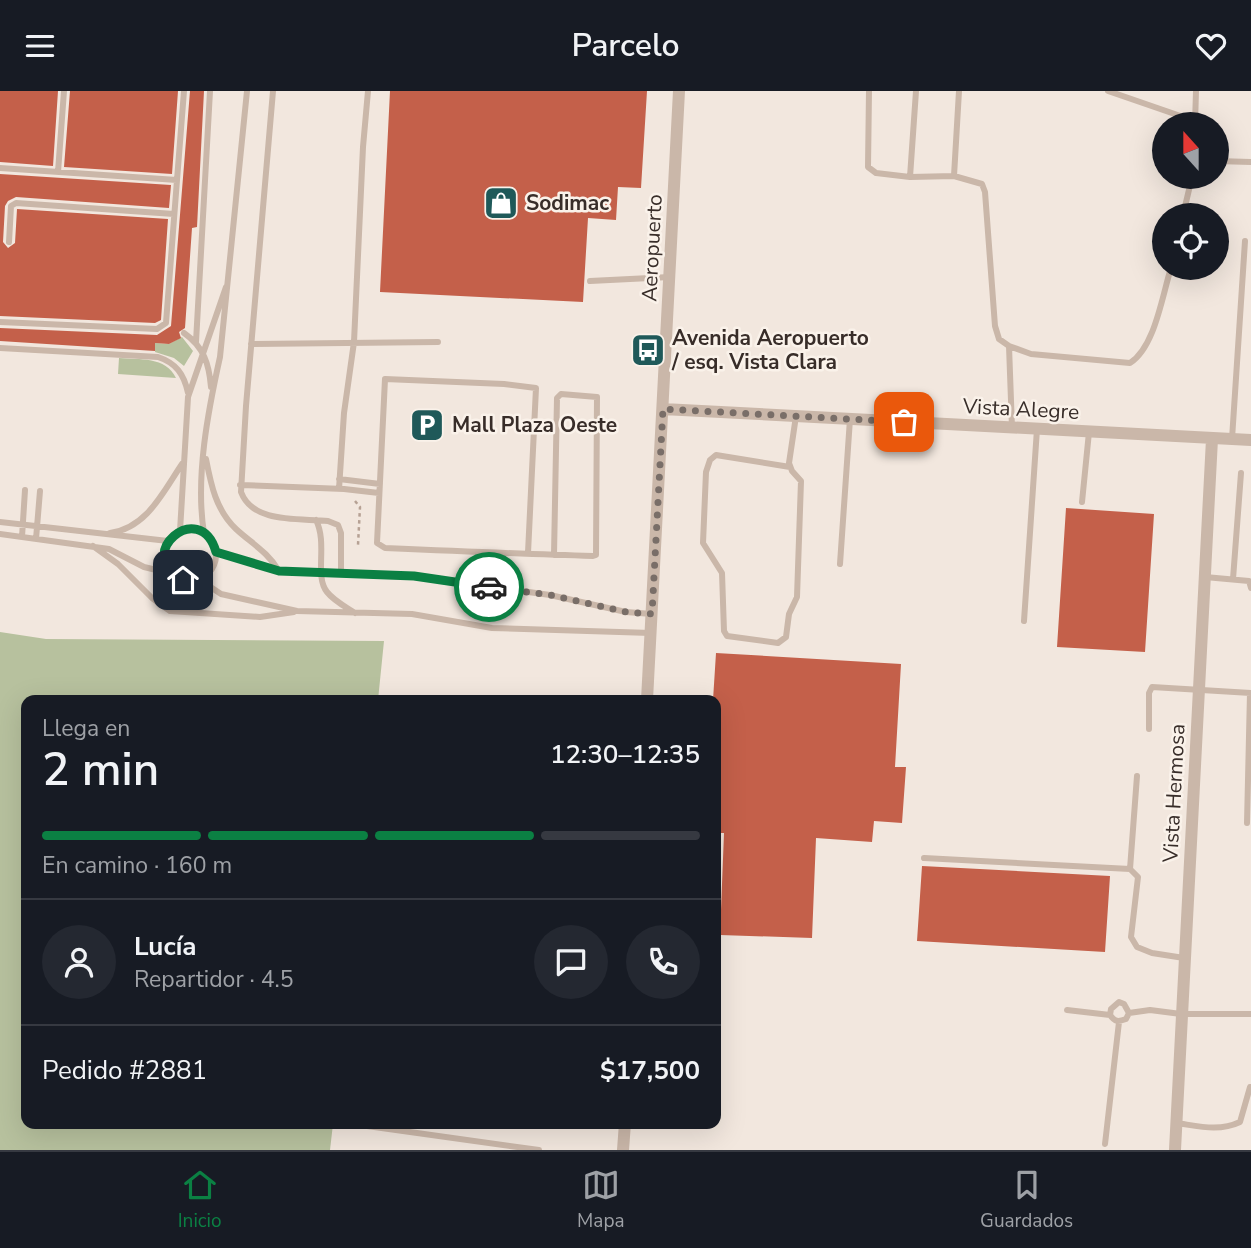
<!DOCTYPE html>
<html lang="es">
<head>
<meta charset="utf-8">
<style>
	:root { --surface:#171b24; --page:#242831; --text:#f1f3f6; --muted:#9ea1a6; --line:#363941; --accent:#0b8043 }
	body { margin:0; font-family:"Nunito Sans",sans-serif; background:var(--page); color:var(--text); height:100vh; display:flex; flex-direction:column; font-size:26px; white-space:nowrap }
	* { box-sizing:border-box; margin:0 }
	p { font-size:23px; color:var(--muted) }
	.icon { flex:none; width:38px; height:38px; fill:none; stroke:currentColor; stroke-width:2; stroke-linecap:round; stroke-linejoin:round }
	.map { position:relative; flex:1; overflow:hidden }
	.details { position:absolute; left:21px; top:604px; width:700px; height:434px; display:flex; flex-direction:column; background:var(--surface); border-radius:14px; box-shadow:0 7px 28px #0002 }
	.details>* { flex:none }
	.needle { width:46px; rotate:339deg }
	.fabs { position:absolute; left:1152px; top:21px; display:grid; gap:14px }
	.fabs a { display:grid; place-items:center; width:77px; height:77px; border-radius:50%; background:var(--surface); box-shadow:0 7px 28px #0002; font-size:35px }
	.pin { position:absolute; display:grid; place-items:center; width:60px; height:60px; color:#fff; margin:-30px; border-radius:14px; box-shadow:0 4px 10px #0006 }
	.courier { position:absolute; display:grid; place-items:center; width:70px; height:70px; margin:-35px; border:5px solid #0b8043; border-radius:50%; background:#fff; color:#222; box-shadow:0 2px 9px #0007 }
	.summary em { font-style:normal; font-weight:600 }
	.summary div { display:flex; flex-direction:column-reverse }
	.summary { display:flex; align-items:center; justify-content:space-between; height:119px; padding:0 21px }
	h1 { font-size:46px; font-weight:600; line-height:52px }
	.bar { display:grid; grid-template-columns:repeat(4,1fr); gap:10px 7px; align-content:center; height:84px; padding:0 21px }
	.bar i { height:9px; border-radius:5px; background:var(--line) }
	.bar .active { background:var(--accent) }
	.bar p { grid-column:span 4 }
	.line { display:flex; align-items:center; gap:18px; padding:0 21px; border-top:2px solid var(--line) }
	.line div { flex:1 }
	.round { display:grid; place-items:center; flex:none; width:74px; height:74px; border-radius:37px; background:var(--page) }
	header { display:flex; justify-content:space-between; align-items:center; height:91px; padding:0 21px; background:var(--surface); font-size:32px; font-weight:600 }
	.menu { display:flex; justify-content:space-around; align-items:center; height:98px; border-top:2px solid var(--line); background:var(--surface); font-size:19px; color:var(--muted) }
	.menu a { display:grid; justify-items:center; gap:4px }
	.menu .active { color:var(--accent) }
	.map>svg:first-child { display:block }
	.green { fill:#b7c19e }
	.building { fill:#c4604a }
	.lines { fill:none; stroke-linecap:round; stroke-linejoin:round }
	.path { stroke:#b6a194; stroke-width:2.5; stroke-dasharray:3.5 3.5; stroke-linecap:butt }
	.service { stroke:#cab7a9; stroke-width:6 }
	.minor { stroke:#cab7a9; stroke-width:12 }
	.done { stroke:#796e68; stroke-width:7; stroke-dasharray:0 12.6 }
	.route { stroke:#0b8043; stroke-width:9 }
	.labels { text-anchor:middle; dominant-baseline:central; stroke-width:5; stroke-linejoin:round; paint-order:stroke }
	.poi-label { font-size:21px; font-weight:bold; fill:#382d29; stroke:#faf2ea; text-anchor:start }
	.street-label { font-size:21px; fill:#382d29; stroke:#faf2ea }
</style>
</head>
<body>
<header><svg class="icon" aria-label="menu" viewBox="0 0 24 24"><path d="M4 6h16M4 12h16M4 18h16"/></svg>Parcelo<svg class="icon" aria-label="heart" viewBox="0 0 24 24"><path d="M12 20l-8-8c-3-5 5-10 8-4 3-6 11-1 8 4z"/></svg></header>
<div class="map">
<svg width="1251" height="1059" viewBox="0 0 1251 1059">
	<rect width="100%" height="100%" fill="#f2e7de"/>
	<path class="green" d="M 182,246 L 193,260 L 184,275 L 174,267 L 155,261 L 155,252 L 169,253 Z
		M 119,267 C 139,269 166,265 176,287 L 118,283 Z
		M 0,541 L 46,548 L 384,550 L 378,609 L 26,609 L 26,1032 L 333,1033 L 330,1059 L 0,1059 Z"/>
	<path class="building" d="M 0,0 L 58,0 L 53,75 L 0,71 Z
		M 70,0 L 178,0 L 172,83 L 64,76 Z
		M 190,0 L 204,0 L 197,136 L 192,137 L 185,237 L 179,241 L 181,247 L 169,253 L 155,252 L 155,260 L 0,250 L 0,237 L 157,244 L 171,235 Z
		M 390,0 L 647,0 L 641,97 L 618,96 L 616,129 L 588,127 L 583,211 L 380,201 Z
		M 0,83 L 171,94 L 169,117 L 16,106 L 8,110 L 5,115 L 3,151 L 8,157 L 15,152 L 17,118 L 168,128 L 161,229 L 155,232 L 0,225 Z
		M 1066,417 L 1154,423 L 1145,561 L 1057,556 Z
		M 716,562 L 901,573 L 895,676 L 906,676 L 902,732 L 874,730 L 872,751 L 816,747 L 812,847 L 720,844 L 724,742 L 716,742 L 716,609 L 713,609 Z
		M 922,775 L 1110,785 L 1105,861 L 917,850 Z"/>
	<g class="lines">
		<path class="path" d="M 355,410 L 360,416 L 358,454"/>
		<path class="service" d="M 273,0 L 246,315 L 241,401 C 253,433 299,427 328,430 L 338,434 L 341,442 L 341,483
			M 869,0 L 868,76 L 876,82 L 910,86
			M 916,0 L 910,86 L 954,85 L 982,93 L 985,101 L 995,235 L 999,248 L 1009,255
			M 1108,0 L 1195,30
			M 1195,33 L 1196,0
			M 1216,70 L 1251,71
			M 0,77 L 177,89 L 184,0
			M 58,81 L 64,0
			M 954,85 L 959,0
			M 1183,124 L 1192,86
			M 9,151 L 11,115 L 16,112 L 174,123
			M 590,190 L 670,186
			M 0,231 L 157,238 L 166,232 L 177,89
			M 184,242 C 204,256 209,273 211,296
			M 196,251 L 210,0
			M 251,253 L 438,251
			M 0,257 L 158,266 C 176,272 184,283 188,302
			M 1012,337 L 1009,255 L 1031,263 L 1130,272 C 1155,256 1162,205 1171,177
			M 1232,348 L 1245,150
			M 206,368 C 211,394 216,419 236,438 C 251,452 268,461 279,480
			M 790,376 L 716,364 L 710,369 L 706,381 L 703,452 L 722,482 L 724,540 L 727,545 L 778,552 L 786,546 L 789,523 L 797,506 L 801,390 L 792,380 L 789,372 L 796,325
			M 339,388 L 380,393
			M 240,394 L 344,398 L 379,402
			M 339,398 L 344,322 L 354,251 L 363,56 L 368,0
			M 1082,411 L 1089,341
			M 316,429 C 328,453 314,485 327,501 C 334,510 346,516 355,522
			M 0,431 L 168,450
			M164 464a26 26 0 1 1 52 0a26 26 0 1 1-52 0Z
			M 180,440 L 188,306 L 226,196
			M 110,442 C 147,437 163,401 182,373
			M 204,442 C 195,387 208,320 220,266 L 247,0
			M 0,443 L 109,458 L 144,476 L 173,483
			M 22,446 L 25,399
			M 36,448 L 40,400
			M 93,455 L 118,473 L 152,507 L 170,520 L 260,526 L 294,521
			M 216,461 L 279,480 L 414,485 L 550,504 L 626,521 L 652,523
			M 528,462 L 536,297 L 504,293 L 385,288 L 377,452 L 385,457 C 454,460 523,463 593,465 L 596,464 L 597,306 L 561,303 L 557,307 L 554,464
			M 840,473 L 850,328
			M 1205,486 L 1249,490 L 1251,497
			M 1233,488 L 1241,382
			M 200,489 L 221,503 L 297,520 L 412,523 L 492,537 L 651,542
			M 1024,530 L 1037,338
			M 402,607 L 647,609
			M 1149,638 L 1149,602 L 1152,596 L 1251,602
			M 1247,732 L 1250,602
			M 924,767 L 1130,778 L 1138,786 L 1131,846 L 1137,856 L 1152,862 L 1184,867
			M 1130,778 L 1137,685
			M 716,906 L 716,942
			M 1067,919 L 1110,924 C 1115,931 1118,931 1126,928 L 1129,922 L 1150,919 L 1181,923 L 1251,923
			M 1110,924 L 1111,918 L 1119,911 L 1124,913 L 1129,922
			M 1176,1032 C 1198,1035 1219,1041 1240,1031 L 1250,996
			M 360,1034 L 539,1059
			M 1105,1053 L 1119,931"/>
		<path class="minor" d="M 663,318 L 1251,349
			M 647,609 L 679,0
			M 623,1059 L 625,1032
			M 1175,1059 L 1212,348"/>
	</g>
	<g class="lines">
		<path class="done" d="M 489,496 L 550,504 L 626,521 L 652,523 L 663,318 L 904,331"/>
		<path class="route" d="M 183,489 C 131,465 200,405 216,461 L 279,480 L 414,485 L 489,496"/>
	</g>
	<defs>
		<g id="shop-square" transform="scale(1.75)"><rect x="-9" y="-9" width="18" height="18" rx="4" fill="#1f5959" stroke="#faf2ea"/><path d="M-5-2.5h2.3a2.7 3.5 0 0 1 5.4 0H5L5.5 6h-11ZM-1.5-2.5h3a1.5 2.3 0 0 0-3 0Z" fill="#fff"/></g>
		<g id="bus-square" transform="scale(1.75)"><rect x="-9" y="-9" width="18" height="18" rx="4" fill="#1f5959" stroke="#faf2ea"/><path d="M-5-6H5V4H4V6H2V4H-2V6H-4V4H-5ZM-3.5-4V0h7V-4ZM-3.5 1.2v1.5H-2V1.2ZM2 1.2v1.5H3.5V1.2Z" fill="#fff"/></g>
		<g id="parking-square" transform="scale(1.75)"><rect x="-9" y="-9" width="18" height="18" rx="4" fill="#1f5959" stroke="#faf2ea"/><path d="M-3.5-5.5H1a3.5 3.5 0 0 1 0 7H-1V5.5H-3.5ZM-1-3.4V-.6H.8a1.4 1.4 0 0 0 0-2.8Z" fill="#fff"/></g>
	</defs>
	<g fill-rule="evenodd">
		<use href="#shop-square" x="501" y="112"/>
		<use href="#bus-square" x="648" y="259"/>
		<use href="#parking-square" x="427" y="334"/>
	</g>
	<g class="labels">
		<g class="poi-label">
			<text x="526" y="112">Sodimac</text>
			<text x="672" y="247">Avenida Aeropuerto<tspan x="672" dy="24">/ esq. Vista Clara</tspan></text>
			<text x="452" y="334">Mall Plaza Oeste</text>
		</g>
		<g class="street-label">
			<text transform="translate(652 157) rotate(-87)">Aeropuerto</text>
			<text transform="translate(1021 318) rotate(3)">Vista Alegre</text>
			<text transform="translate(1174 702) rotate(-87)">Vista Hermosa</text>
		</g>
	</g>
</svg>
<div class="fabs">
<a><svg class="needle" viewBox="-14 -14 28 28"><path d="M0-13l5 13h-10z" fill="#e53935"/><path d="M0 13l5-13h-10z" fill="#9ea1a6"/></svg></a>
<a><svg class="icon" aria-label="locate" viewBox="0 0 24 24"><circle cx="12" cy="12" r="6"/><path d="M12 2v4M12 18v4M2 12h4M18 12h4"/></svg></a>
</div>
<div class="pin" style="left:904px;top:331px;background:#ea580c"><svg class="icon" aria-label="bag" viewBox="0 0 24 24"><path d="M5 8h14l-1 12H6zM9 8a3 3 0 0 1 6 0"/></svg></div>
<div class="pin" style="left:183px;top:489px;background:#1f2937"><svg class="icon" aria-label="home" viewBox="0 0 24 24"><path d="M3 11l9-7 9 7M6 9v11h12V9"/></svg></div>
<div class="courier" style="left:489px;top:496px"><svg class="icon" aria-label="car" viewBox="0 0 24 24"><path d="M5 17H2v-5l4-1 3-4h7l3 4 3 1v5h-3M9 17h6M6 11h13"/><circle cx="7" cy="17" r="2"/><circle cx="17" cy="17" r="2"/></svg></div>
<section class="details">
<div class="summary"><div><h1>2 min</h1><p>Llega en</p></div><em>12:30–12:35</em></div>
<div class="bar"><i class="active"></i><i class="active"></i><i class="active"></i><i></i><p>En camino · 160 m</p></div>
<div class="line" style="height:126px"><a class="round"><svg class="icon" aria-label="person" viewBox="0 0 24 24"><circle cx="12" cy="8" r="4"/><path d="M4 21q1-7 8-7t8 7"/></svg></a><div><b>Lucía</b><p>Repartidor · 4.5</p></div><a class="round"><svg class="icon" aria-label="chat" viewBox="0 0 24 24"><path d="M4 5h16v11H9l-5 4z"/></svg></a><a class="round"><svg class="icon" aria-label="phone" viewBox="0 0 24 24"><path d="M5 4h4l2 5-3 2q2 4 5 5l2-3 5 2v4C11 20 4 13 5 4z"/></svg></a></div>
<div class="line" style="height:91px"><div>Pedido #2881</div><b>$17,500</b></div>
</section>
</div>
<nav class="menu">
<a class="active"><svg class="icon" aria-label="home" viewBox="0 0 24 24"><path d="M3 11l9-7 9 7M6 9v11h12V9"/></svg>Inicio</a>
<a><svg class="icon" aria-label="map" viewBox="0 0 24 24"><path d="M3 6l6-2 6 2 6-2v14l-6 2-6-2-6 2zM9 4v14M15 6v14"/></svg>Mapa</a>
<a><svg class="icon" aria-label="saved" viewBox="0 0 24 24"><path d="M7 4h10v16l-5-4-5 4z"/></svg>Guardados</a>
</nav>
</body>
</html>
